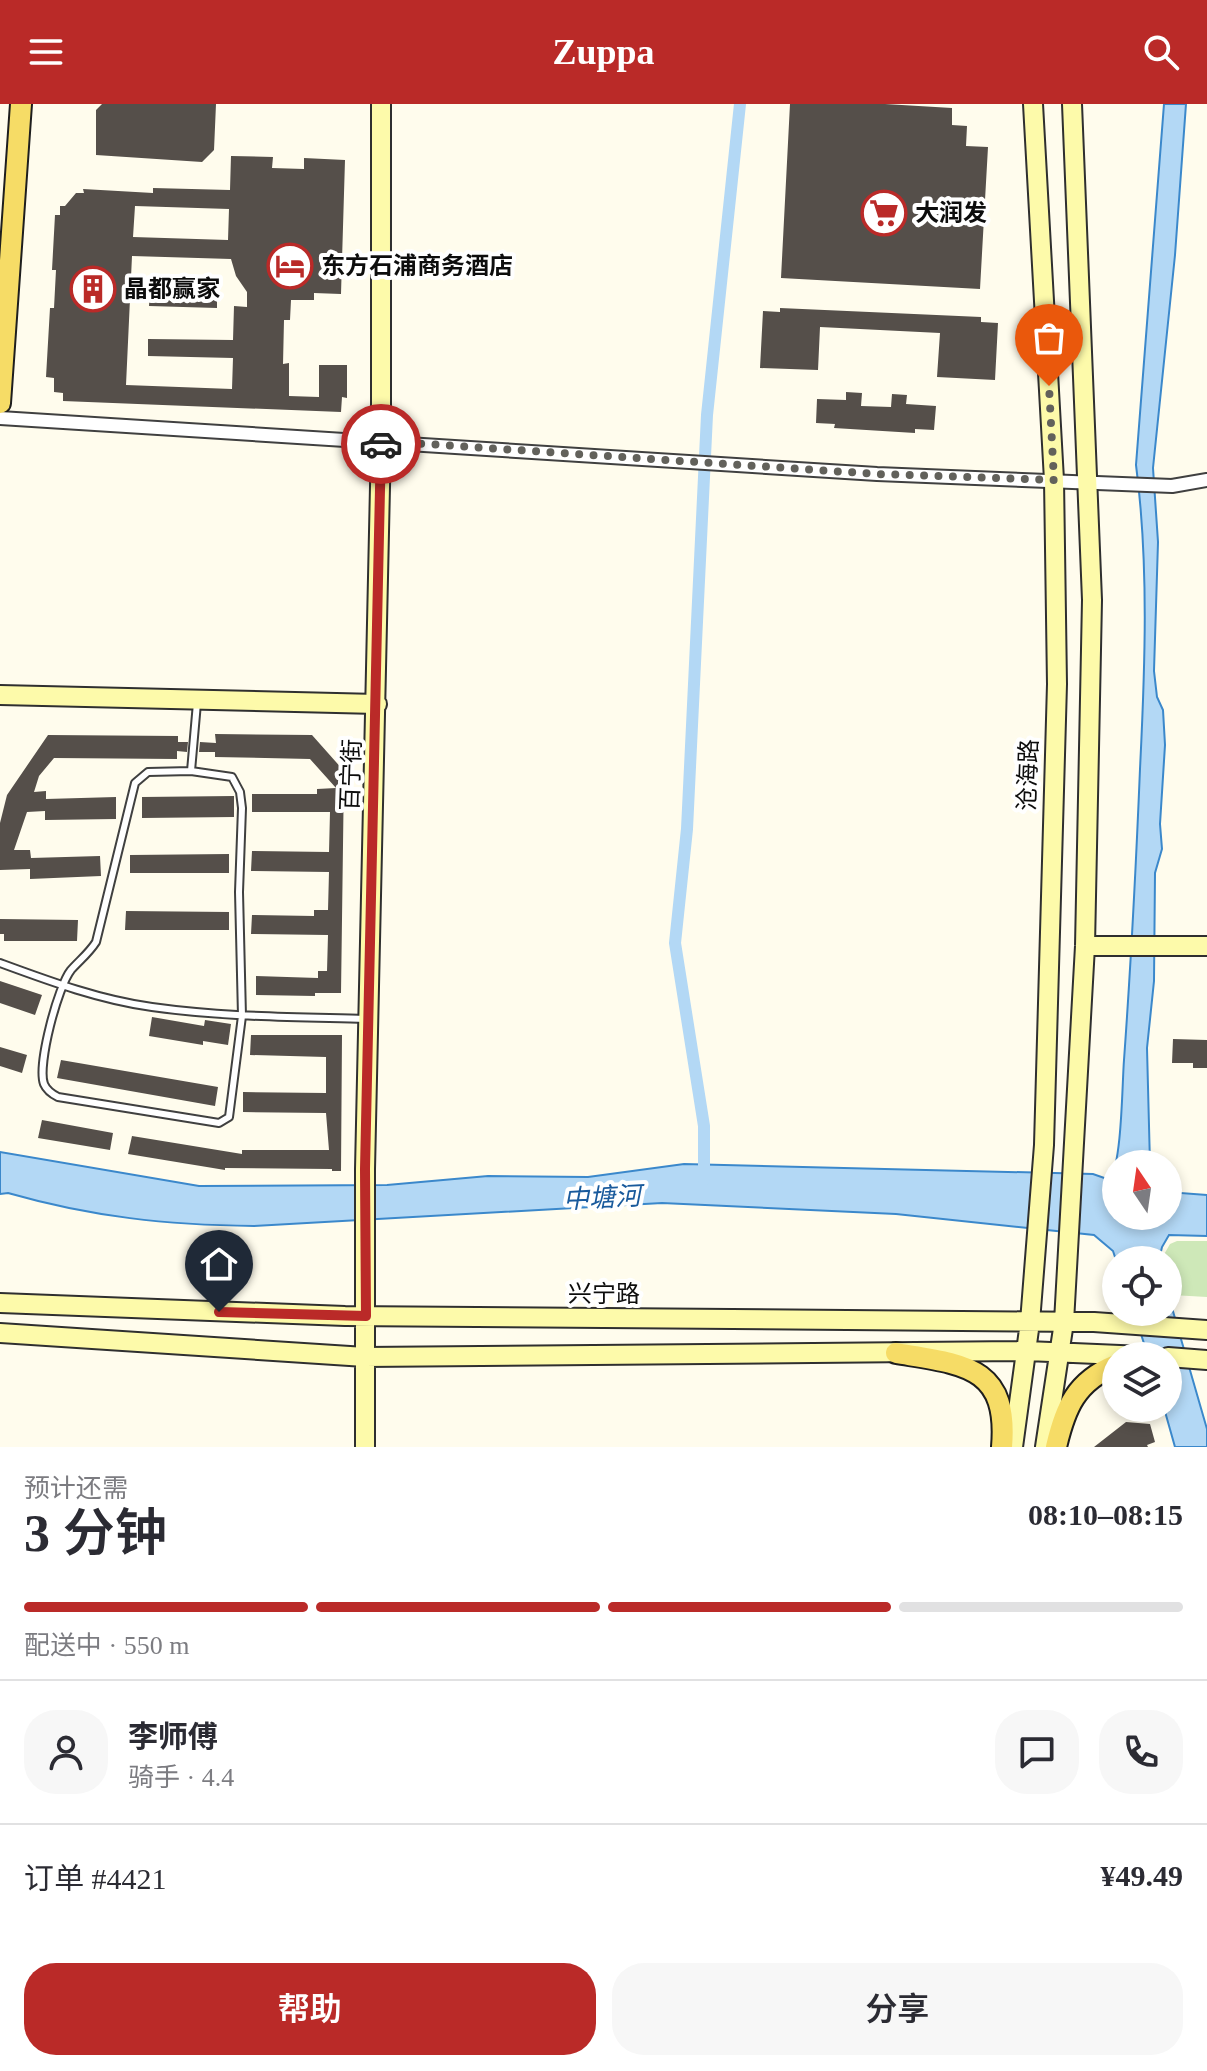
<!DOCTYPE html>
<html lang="zh">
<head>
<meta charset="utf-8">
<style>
	:root { --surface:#fff; --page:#f7f7f7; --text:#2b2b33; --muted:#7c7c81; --line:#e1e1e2; --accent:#ba2a28 }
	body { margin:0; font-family:"Times New Roman","Noto Sans SC",serif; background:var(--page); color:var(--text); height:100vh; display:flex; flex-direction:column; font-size:30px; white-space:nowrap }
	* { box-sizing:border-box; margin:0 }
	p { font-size:26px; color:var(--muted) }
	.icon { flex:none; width:44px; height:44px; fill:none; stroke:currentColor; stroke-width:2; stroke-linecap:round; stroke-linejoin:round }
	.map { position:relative; height:1343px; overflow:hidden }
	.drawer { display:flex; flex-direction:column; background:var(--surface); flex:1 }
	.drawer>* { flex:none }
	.needle { width:52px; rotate:347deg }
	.tools { position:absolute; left:1102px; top:1046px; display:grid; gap:16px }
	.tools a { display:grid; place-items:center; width:80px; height:80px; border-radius:50%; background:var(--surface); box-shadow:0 4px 12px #0003; font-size:40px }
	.pin { position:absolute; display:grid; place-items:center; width:68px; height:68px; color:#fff; margin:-82px -34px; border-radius:50% 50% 50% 0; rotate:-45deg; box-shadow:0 0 8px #0007 }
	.pin .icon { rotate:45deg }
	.courier { position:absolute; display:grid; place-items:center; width:80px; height:80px; margin:-40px; border:6px solid #ba2a28; border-radius:50%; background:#fff; color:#222; box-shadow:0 2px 10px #0007 }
	.headline em { font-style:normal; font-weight:600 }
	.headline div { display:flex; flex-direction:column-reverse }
	.headline { display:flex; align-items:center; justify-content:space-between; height:136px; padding:0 24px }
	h1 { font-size:52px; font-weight:600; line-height:60px }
	.bar { display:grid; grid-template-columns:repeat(4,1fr); gap:12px 8px; align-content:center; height:96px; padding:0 24px }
	.bar i { height:10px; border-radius:6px; background:var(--line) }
	.bar .current { background:var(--accent) }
	.bar p { grid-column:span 4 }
	.line { display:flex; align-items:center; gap:20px; padding:0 24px; border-top:2px solid var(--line) }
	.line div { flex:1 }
	.round { display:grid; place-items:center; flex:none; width:84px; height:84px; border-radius:32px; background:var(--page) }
	.action { display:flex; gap:16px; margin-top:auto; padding:16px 24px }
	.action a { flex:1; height:92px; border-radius:32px; background:var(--accent); color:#fff; font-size:32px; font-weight:600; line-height:92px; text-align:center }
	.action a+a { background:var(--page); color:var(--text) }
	header { display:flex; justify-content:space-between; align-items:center; height:104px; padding:0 24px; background:var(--accent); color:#fff; font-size:36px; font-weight:600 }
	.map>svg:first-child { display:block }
	.green { fill:#cee8b8 }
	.water { fill:#b3d8f5; stroke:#3b88cb; stroke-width:2 }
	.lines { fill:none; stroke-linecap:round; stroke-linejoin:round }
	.canal { stroke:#b3d8f5; stroke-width:12 }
	.building { fill:#554f4a; fill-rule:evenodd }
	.lane-casing { stroke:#404040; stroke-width:10 }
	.street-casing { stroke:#404040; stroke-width:16 }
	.secondary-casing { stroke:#2f2f2f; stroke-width:22 }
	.primary-casing { stroke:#1e1e1e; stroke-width:24 }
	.lane { stroke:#fff; stroke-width:6 }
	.street { stroke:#fff; stroke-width:12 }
	.secondary { stroke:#fdfaaa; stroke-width:18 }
	.primary { stroke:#f6dc66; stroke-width:20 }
	.done { stroke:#62615b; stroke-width:8; stroke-dasharray:0 14.4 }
	.route { stroke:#ba2a28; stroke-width:10 }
	.labels { text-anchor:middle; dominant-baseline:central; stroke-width:8; stroke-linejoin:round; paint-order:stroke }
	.poi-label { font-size:24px; font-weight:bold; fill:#0d0d0d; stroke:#fff; text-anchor:start }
	.street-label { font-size:24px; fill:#0d0d0d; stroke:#fff }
	.water-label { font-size:26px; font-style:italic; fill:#195a9c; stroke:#fff }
</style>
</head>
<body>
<header><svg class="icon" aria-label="menu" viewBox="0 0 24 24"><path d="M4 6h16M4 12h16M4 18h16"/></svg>Zuppa<svg class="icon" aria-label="search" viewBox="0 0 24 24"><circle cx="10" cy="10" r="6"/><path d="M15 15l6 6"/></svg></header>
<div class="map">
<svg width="1207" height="1343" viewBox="0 0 1207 1343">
	<rect width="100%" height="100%" fill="#fffced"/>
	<path class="green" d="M 1177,1137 L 1207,1137 L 1207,1193 L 1172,1191 L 1168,1177 L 1168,1156 L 1162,1156 L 1162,1154 L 1170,1140 Z"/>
	<path class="water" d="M 1164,0 L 1186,0 L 1175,151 L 1153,364 L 1158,438 L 1154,567 L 1157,593 L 1163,606 L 1165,641 L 1160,720 L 1162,745 L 1155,769 L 1154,877 L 1147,944 L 1150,1060 L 1116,1060 L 1116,1112 L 1168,1112 L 1168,1088 L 1207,1091 L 1207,1132 L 1169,1131 L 1162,1143 L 1159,1156 L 1116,1156 L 1113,1147 L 1094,1131 L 896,1110 L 662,1099 L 254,1122 C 167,1121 92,1113 8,1089 L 0,1090 L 0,1048 L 199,1082 L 387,1081 L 488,1072 L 588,1073 L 684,1060 L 1093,1070 L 1110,1076 C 1122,1057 1122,982 1124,956 C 1131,859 1136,762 1140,665 C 1145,564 1149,461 1136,361 Z
		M 1168,1190 L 1207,1325 L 1207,1343 L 1175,1343 L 1164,1304 L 1168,1304 L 1168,1252 L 1148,1252 L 1134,1208 L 1168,1208 Z"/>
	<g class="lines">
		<path class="canal" d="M 704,1076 L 704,1022 L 675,839 L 687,725 L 707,311 L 740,0"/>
	</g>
	<path class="building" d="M 102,0 L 216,0 L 214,46 L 202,58 L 96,51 L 96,6 Z
		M 790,0 L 885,0 L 952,4 L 952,21 L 967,22 L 966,42 L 988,43 L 980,185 L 781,174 Z
		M 231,52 L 273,53 L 272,64 L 304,65 L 304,54 L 345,56 L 341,190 L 314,189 L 314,196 L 291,196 L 290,216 L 284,216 L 283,260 L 289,259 L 289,292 L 319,293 L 319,261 L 347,261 L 347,294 L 342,293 L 341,308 L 63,297 L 63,289 L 54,288 L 54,274 L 46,273 L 50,204 L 54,204 L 56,166 L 52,166 L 55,111 L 60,111 L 60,102 L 65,102 L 76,89 L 84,89 L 83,85 L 153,89 L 153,84 L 230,86 ZM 135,102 L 229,105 L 228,136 L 133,133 ZM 132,152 L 231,155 L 236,172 L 247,188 L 247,203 L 234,202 L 233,236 L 148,235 L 148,252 L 233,254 L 232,285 L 126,281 Z
		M 150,184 L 217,186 L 217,204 L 149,202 Z
		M 780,204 L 981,213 L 981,218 L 998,219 L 995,276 L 937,273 L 940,229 L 820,223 L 818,266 L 760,264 L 763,207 L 780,208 Z
		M 846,288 L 862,289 L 861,302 L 891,303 L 892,290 L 907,291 L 906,300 L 936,302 L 934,326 L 915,325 L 915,329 L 834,324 L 835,320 L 816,319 L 817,295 L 846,296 Z
		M 215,630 L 312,631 L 344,667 L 341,889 L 315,889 L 315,892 L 256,891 L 256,872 L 318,874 L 318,867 L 327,867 L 328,831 L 251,830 L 252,811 L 314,812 L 314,806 L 328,806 L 329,768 L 251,767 L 252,747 L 329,748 L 330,708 L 252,708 L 252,690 L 317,690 L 317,685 L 336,684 L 310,655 L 215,653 L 215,648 L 199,648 L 200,638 L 216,639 Z
		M 48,631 L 178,632 L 178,638 L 188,638 L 187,648 L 177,647 L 177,655 L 54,654 L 39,672 L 34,688 L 46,687 L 46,695 L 116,693 L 116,715 L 45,716 L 45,707 L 27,708 L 14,746 L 30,746 L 31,754 L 100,752 L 101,772 L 30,775 L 30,765 L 0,766 L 0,719 L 7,691 Z
		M 234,692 L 234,713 L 142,714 L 142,693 Z
		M 229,750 L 229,769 L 130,769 L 130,751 Z
		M 126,807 L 229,808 L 229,826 L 125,826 Z
		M 0,815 L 78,816 L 77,837 L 4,837 L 4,830 L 0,830 Z
		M 0,877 L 42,891 L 35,911 L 0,899 Z
		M 152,913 L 204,922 L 205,916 L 231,920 L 228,941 L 203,937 L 203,941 L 149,932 Z
		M 251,931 L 342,931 L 341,1067 L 332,1067 L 332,1065 L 225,1064 L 225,1066 L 128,1050 L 132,1032 L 242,1050 L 242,1046 L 329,1046 L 326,1009 L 243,1008 L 243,988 L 326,989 L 326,953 L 250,951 Z
		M 1173,935 L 1207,936 L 1207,964 L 1193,964 L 1193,959 L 1172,959 Z
		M 0,943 L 27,951 L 22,969 L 0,962 Z
		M 61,956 L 218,983 L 215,1002 L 57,974 Z
		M 42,1016 L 113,1029 L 110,1046 L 38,1034 Z
		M 1126,1318 L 1150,1320 L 1155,1338 L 1147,1341 L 1148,1343 L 1094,1343 Z"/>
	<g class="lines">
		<g class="lane-casing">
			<path id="lane" d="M 191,667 L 232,673 L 240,688 L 242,704 L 239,788 L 242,912 L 229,1013 L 219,1019 L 58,993 C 52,990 47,987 44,980 C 37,961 58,882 71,866 C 80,856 89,849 96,838 L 135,679 L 148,668 Z
				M 191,667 L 197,599
				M 0,859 C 49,877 100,896 152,903 C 223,913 294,913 365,915"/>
		</g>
		<g class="street-casing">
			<path id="street" d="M 0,314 L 877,370 L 1172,382 L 1207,376"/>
		</g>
		<g class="secondary-casing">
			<path id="secondary" d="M 0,591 L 377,600
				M 1085,842 L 1207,842
				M 0,1199 L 345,1212 L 1094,1218 L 1207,1226
				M 0,1229 L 365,1253 L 1027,1247 L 1143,1252
				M 1168,1253 L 1207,1256
				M 365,1343 L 365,1065 L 381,337 L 381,0
				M 1013,1343 L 1030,1218 L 1044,1041 L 1057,580 L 1054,376 L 1033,0
				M 1045,1343 L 1064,1218 L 1085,842 L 1092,496 L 1072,0"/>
		</g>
		<g class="primary-casing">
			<path id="primary" d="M 0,299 L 21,0
				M 896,1249 C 962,1260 1009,1261 1002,1343
				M 1056,1343 C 1065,1304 1076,1277 1116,1261"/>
		</g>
		<use href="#lane" class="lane"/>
		<use href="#street" class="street"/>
		<use href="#secondary" class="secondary"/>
		<use href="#primary" class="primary"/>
	</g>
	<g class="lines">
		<path class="done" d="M 381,340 L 381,337 L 877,370 L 1054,376 L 1049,282"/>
		<path class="route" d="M 219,1208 L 366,1212 L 365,1065 L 381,340"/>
	</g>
	<defs>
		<g id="supermarket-ring" transform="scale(2.3)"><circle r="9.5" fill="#fff" stroke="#ba2a28" stroke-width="1.5"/><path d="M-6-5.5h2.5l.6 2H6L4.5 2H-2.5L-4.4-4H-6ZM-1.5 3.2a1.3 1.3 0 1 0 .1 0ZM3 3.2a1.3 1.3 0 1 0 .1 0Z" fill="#ba2a28"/></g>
		<g id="hotel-ring" transform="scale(2.3)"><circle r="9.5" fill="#fff" stroke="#ba2a28" stroke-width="1.5"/><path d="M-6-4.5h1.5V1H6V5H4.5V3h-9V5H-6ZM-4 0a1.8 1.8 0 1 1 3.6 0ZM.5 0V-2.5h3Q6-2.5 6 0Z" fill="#ba2a28"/></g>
		<g id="building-ring" transform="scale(2.3)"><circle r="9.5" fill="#fff" stroke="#ba2a28" stroke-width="1.5"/><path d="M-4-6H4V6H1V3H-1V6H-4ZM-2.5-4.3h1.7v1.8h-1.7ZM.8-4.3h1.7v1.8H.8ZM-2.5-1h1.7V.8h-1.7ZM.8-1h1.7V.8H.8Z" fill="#ba2a28"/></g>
	</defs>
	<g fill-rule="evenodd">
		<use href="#supermarket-ring" x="884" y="109"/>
		<use href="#hotel-ring" x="290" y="162"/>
		<use href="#building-ring" x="93" y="185"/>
	</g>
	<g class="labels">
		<g class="poi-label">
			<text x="915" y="109">大润发</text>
			<text x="321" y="162">东方石浦商务酒店</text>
			<text x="124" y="185">晶都赢家</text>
		</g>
		<g class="street-label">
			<text transform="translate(351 671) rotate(-88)">百宁街</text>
			<text transform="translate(1028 671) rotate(-88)">沧海路</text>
			<text x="604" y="1190">兴宁路</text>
		</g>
		<g class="water-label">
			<text transform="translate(602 1094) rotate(-3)">中塘河</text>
		</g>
	</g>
</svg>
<div class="tools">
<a><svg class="needle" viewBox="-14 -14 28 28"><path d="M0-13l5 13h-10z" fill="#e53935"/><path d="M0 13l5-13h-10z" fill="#7c7c81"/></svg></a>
<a><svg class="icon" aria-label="locate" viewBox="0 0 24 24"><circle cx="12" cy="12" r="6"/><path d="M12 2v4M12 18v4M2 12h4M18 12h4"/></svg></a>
<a><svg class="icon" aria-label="layers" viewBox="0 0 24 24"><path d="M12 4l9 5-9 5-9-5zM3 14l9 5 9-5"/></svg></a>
</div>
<div class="pin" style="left:1049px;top:282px;background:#ea580c"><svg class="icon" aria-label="bag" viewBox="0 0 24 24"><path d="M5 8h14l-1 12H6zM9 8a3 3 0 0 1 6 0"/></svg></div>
<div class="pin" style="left:219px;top:1208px;background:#1f2937"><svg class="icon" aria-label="home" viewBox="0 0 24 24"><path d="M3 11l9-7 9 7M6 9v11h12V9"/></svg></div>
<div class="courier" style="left:381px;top:340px"><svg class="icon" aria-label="car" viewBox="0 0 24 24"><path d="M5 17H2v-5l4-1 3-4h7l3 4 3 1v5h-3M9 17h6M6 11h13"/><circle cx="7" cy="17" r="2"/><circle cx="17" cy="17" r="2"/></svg></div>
</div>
<section class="drawer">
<div class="headline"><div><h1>3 分钟</h1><p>预计还需</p></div><em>08:10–08:15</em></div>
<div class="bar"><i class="current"></i><i class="current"></i><i class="current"></i><i></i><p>配送中 · 550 m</p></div>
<div class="line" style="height:144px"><a class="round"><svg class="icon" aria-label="person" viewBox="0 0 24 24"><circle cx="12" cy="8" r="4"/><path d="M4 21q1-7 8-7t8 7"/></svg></a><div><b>李师傅</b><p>骑手 · 4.4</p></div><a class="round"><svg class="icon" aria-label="chat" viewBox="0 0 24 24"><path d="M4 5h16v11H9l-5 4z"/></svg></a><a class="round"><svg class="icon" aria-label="phone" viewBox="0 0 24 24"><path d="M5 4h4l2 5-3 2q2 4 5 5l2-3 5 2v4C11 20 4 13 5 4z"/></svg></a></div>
<div class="line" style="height:104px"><div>订单 #4421</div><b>¥49.49</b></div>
<div class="action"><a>帮助</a><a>分享</a></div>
</section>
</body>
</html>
